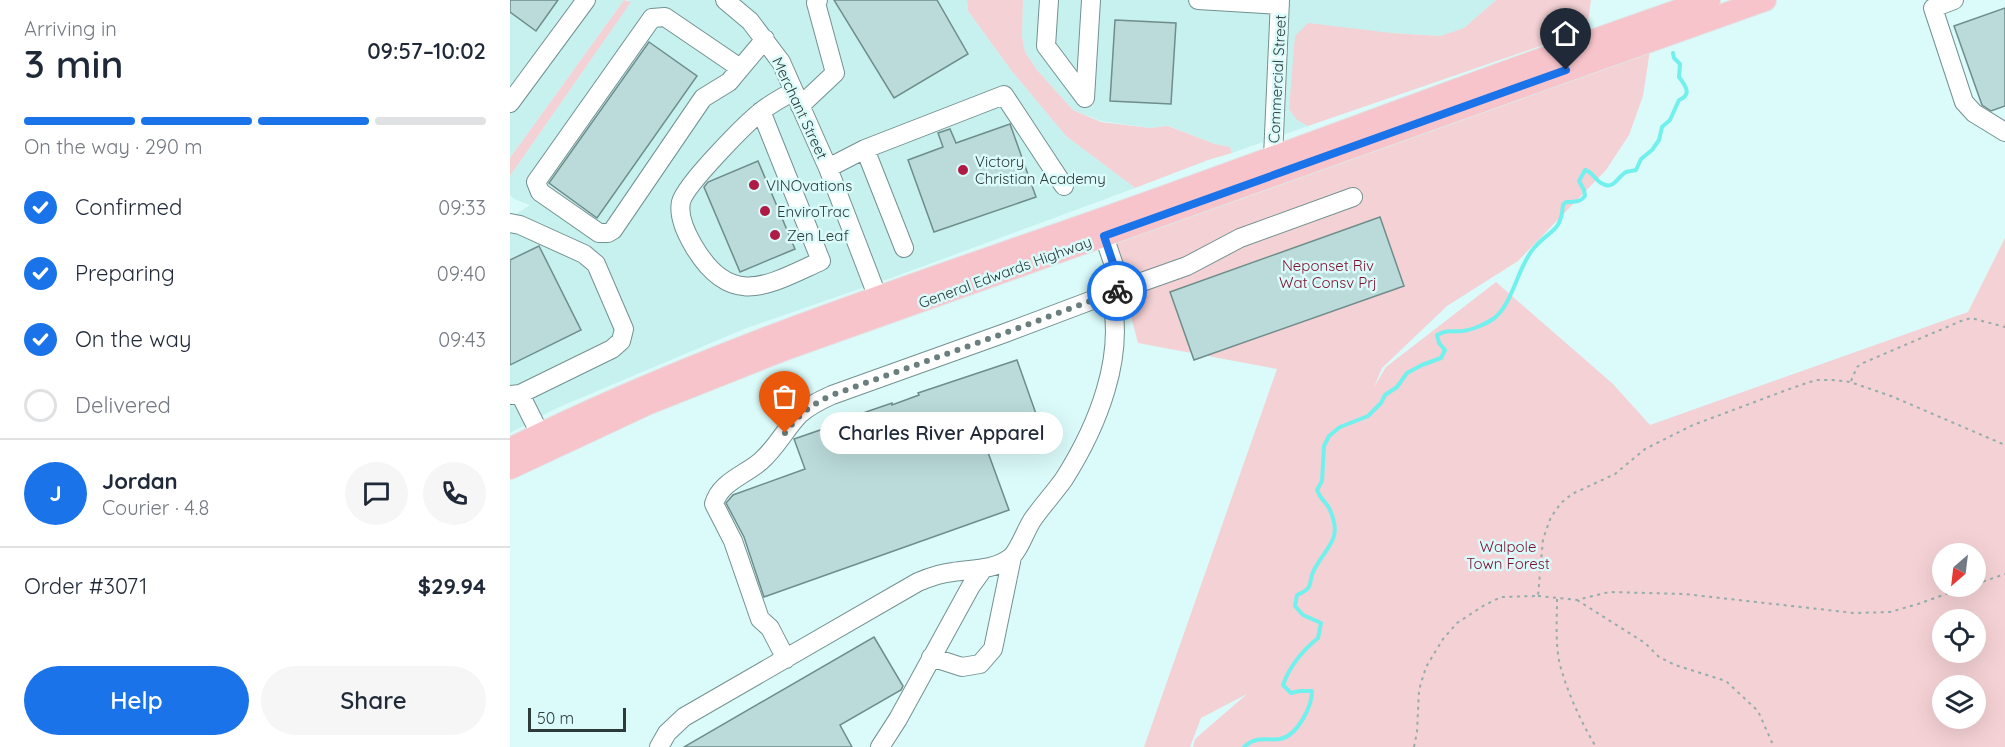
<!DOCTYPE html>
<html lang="en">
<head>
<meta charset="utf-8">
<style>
	:root { --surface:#fff; --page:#f6f6f7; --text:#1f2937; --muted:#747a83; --line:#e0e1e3; --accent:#1a73e8 }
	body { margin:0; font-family:Quicksand,sans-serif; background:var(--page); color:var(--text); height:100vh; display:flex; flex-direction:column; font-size:22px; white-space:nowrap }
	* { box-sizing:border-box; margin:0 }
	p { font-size:20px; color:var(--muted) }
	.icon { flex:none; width:33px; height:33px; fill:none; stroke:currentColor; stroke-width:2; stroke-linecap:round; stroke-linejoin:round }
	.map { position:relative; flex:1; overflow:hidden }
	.sheet { display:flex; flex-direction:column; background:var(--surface); width:510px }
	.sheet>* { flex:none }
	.needle { width:39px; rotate:208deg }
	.buttons { position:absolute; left:1422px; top:543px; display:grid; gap:12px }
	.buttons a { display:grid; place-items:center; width:54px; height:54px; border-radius:50%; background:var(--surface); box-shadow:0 6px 24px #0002; font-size:30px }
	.scale { position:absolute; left:18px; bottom:15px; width:98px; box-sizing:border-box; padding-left:6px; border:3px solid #2c3a39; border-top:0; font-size:16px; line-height:21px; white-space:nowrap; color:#2c3a39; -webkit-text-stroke:4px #dafbfa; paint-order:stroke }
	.pin { position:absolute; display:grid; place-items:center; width:51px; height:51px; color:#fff; margin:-62px -26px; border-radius:50% 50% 50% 0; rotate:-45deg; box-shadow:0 0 6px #0007 }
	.pin .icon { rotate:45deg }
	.courier { position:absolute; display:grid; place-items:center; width:60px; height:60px; margin:-30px; border:4px solid #1a73e8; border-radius:50%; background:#fff; color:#222; box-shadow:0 2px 8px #0007 }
	.bubble { position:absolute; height:42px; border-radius:21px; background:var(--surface); box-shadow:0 6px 24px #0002; font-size:20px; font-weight:600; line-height:42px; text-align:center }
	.head em { font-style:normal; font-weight:600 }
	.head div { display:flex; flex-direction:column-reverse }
	.head { display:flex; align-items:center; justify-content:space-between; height:102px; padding:0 24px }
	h1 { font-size:39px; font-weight:600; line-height:45px }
	.bar { display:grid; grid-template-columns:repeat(4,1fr); gap:9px 6px; align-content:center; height:72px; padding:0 24px }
	.bar i { height:8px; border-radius:4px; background:var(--line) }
	.bar .selected { background:var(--accent) }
	.bar p { grid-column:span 4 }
	.line { display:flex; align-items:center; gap:15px; padding:0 24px; border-top:2px solid var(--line) }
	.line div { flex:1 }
	.round { display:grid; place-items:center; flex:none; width:63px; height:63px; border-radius:32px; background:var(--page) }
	ol { padding:0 24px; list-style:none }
	li { display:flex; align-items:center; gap:18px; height:66px }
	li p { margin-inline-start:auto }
	li .icon { padding:6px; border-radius:50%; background:var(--accent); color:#fff; stroke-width:4 }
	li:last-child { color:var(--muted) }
	li i { width:33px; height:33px; border:3px solid var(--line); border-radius:50% }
	.action { display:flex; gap:12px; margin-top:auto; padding:12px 24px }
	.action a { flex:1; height:69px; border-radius:36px; background:var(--accent); color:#fff; font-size:24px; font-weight:600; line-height:69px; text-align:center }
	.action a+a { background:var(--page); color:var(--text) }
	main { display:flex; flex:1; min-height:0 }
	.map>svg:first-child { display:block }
	.built { fill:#c6f1ef }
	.green { fill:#f4d1d4; fill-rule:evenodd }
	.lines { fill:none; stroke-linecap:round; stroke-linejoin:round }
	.stream { stroke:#72f0ed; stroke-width:4 }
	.building { fill:#badbda; stroke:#6e8d8b; stroke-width:1.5 }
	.minor-casing { stroke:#739190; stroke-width:20 }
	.major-casing { stroke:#e1e3e3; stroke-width:24 }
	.path { stroke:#94adac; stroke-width:2; stroke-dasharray:3 4.5; stroke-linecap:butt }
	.minor { stroke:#fff; stroke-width:18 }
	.major { stroke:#f8c4cb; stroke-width:22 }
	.done { stroke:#697e7d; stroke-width:6; stroke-dasharray:0 10.8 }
	.route { stroke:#1a73e8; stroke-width:8 }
	.poi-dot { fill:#ae1b45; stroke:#dafbfa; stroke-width:2 }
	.labels { text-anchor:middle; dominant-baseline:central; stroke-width:5; stroke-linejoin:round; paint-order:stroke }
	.street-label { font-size:15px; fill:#2c3a39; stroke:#dafbfa }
	.poi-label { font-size:15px; fill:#2c3a39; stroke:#dafbfa; text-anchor:start }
	.park-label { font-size:15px; fill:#7d0f2f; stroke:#dafbfa }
</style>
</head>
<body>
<main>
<section class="sheet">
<div class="head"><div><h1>3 min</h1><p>Arriving in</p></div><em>09:57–10:02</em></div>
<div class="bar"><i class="selected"></i><i class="selected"></i><i class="selected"></i><i></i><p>On the way · 290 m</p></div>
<ol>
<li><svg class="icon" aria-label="check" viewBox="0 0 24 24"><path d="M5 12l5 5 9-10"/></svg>Confirmed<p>09:33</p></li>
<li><svg class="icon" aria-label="check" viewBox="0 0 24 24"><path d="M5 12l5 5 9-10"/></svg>Preparing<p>09:40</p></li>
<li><svg class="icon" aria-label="check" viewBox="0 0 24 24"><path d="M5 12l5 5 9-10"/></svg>On the way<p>09:43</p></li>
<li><i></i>Delivered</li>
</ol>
<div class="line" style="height:108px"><b class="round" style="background:var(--accent);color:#fff">J</b><div><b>Jordan</b><p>Courier · 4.8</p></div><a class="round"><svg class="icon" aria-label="chat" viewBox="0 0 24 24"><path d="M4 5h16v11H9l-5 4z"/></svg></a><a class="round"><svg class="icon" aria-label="phone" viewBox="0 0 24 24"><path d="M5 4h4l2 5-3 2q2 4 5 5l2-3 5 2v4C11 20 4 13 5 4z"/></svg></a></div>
<div class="line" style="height:78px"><div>Order #3071</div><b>$29.94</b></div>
<div class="action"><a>Help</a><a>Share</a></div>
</section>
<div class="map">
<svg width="1495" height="747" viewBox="0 0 1495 747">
	<rect width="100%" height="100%" fill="#dafbfa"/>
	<path class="built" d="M 0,0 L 114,0 L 0,158 Z
		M 118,0 L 457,0 L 458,11 L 501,70 L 556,136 L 625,188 L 384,277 L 234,329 L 47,408 L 0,433 L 0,218 L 20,205 L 4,199 L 0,195 L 0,176 L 120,3 Z
		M 513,0 L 986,0 L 954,28 L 930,36 L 881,33 L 787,120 L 798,126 L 722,153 L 720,147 L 705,144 L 659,126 L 640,128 L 591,121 L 563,110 L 527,70 L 515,52 L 512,37 Z"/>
	<path class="green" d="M 114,0 L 121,2 L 0,176 L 0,158 Z
		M 457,0 L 513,0 L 512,37 L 515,52 L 527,70 L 563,110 L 591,122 L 640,128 L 658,126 L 705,144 L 720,147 L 722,153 L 698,160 L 625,188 L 556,136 L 501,70 L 458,11 Z
		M 986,0 L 1081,0 L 1077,30 L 798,126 L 787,120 L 779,109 L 785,36 L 798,23 L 881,33 L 930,36 L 954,28 Z
		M 1140,50 L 1133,96 L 1119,135 L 1096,170 L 1008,261 L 937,306 L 872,368 L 864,387 L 876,367 L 986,282 L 1103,384 L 1140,425 L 1458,312 L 1495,238 L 1495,747 L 683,747 L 685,739 L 737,694 L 691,718 L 680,747 L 634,747 L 767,369 L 628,343 L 600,238 ZM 1432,554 L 1466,554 L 1466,586 L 1432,586 ZM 1432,620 L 1466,620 L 1466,652 L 1432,652 ZM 1432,686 L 1466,686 L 1466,718 L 1432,718 Z"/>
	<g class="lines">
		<path class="stream" d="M 734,747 C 747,735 756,741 770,739 C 787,736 802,707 802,691 L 790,691 L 781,693 L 773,685 C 780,665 792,651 808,638 L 811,623 L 793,615 L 785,606 L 787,595 C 806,587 797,583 804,570 C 817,545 833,540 820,510 C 817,502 811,501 807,490 L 812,481 L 814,446 L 819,436 L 830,427 L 858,416 L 871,403 L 875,395 L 887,387 L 897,373 L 912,365 L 931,358 L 935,350 L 929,343 L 927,335 C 939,329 941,332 953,331 C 961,330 976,324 983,319 C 1003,305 1007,267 1024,248 C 1040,229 1051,233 1053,205 L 1056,202 C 1064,202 1071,202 1075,196 L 1074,190 L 1069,181 L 1075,170 C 1083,172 1084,179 1091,183 C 1104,191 1107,177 1116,172 C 1119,171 1123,171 1126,170 L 1131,159 L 1142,150 L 1149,140 L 1152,127 L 1160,120 L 1169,100 C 1182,95 1176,86 1169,77 L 1170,64 L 1164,58 L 1163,53"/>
	</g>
	<path class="building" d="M 0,0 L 48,0 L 26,31 L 0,12 Z
		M 324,0 L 427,0 L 458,54 L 384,98 Z
		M 1495,8 L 1495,106 L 1481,111 L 1472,105 L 1444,26 Z
		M 605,20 L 666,23 L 661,104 L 600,101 Z
		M 139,42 L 187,76 L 87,218 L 39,183 Z
		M 500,124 L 526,197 L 424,232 L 398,160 L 433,147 L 428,133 L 440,129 L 446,143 Z
		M 248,161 L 285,249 L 230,272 L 194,187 L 198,182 Z
		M 870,217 L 894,286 L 684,360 L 660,292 Z
		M 29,246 L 71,330 L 0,365 L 0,260 Z
		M 507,360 L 531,428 L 476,447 L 499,510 L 254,597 L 234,537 L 216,503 L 223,495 L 295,469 L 284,439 L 313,429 L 312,427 L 382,403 L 382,405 L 409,395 L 408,393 Z
		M 364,637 L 393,686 L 391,690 L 330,725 L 342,747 L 174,747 Z"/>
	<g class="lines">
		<g class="minor-casing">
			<path id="minor" d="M 215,0 L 240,21 L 271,62 L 318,168 L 368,298
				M 539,0 L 536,46 L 575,98
				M 688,0 L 770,5
				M 1444,0 L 1423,8 L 1454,102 L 1464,113 L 1495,132
				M 230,68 L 155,17 L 142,18 L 26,182 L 30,192 L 89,233 L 98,233 L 103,230 L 193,98 L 219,82 L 255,39
				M 575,98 L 581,0
				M 0,103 L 76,0
				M 290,106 L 325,73 L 306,3 L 308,0
				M 251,111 L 311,261 C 258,285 221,310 183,245 C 176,233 168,216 171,202 C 175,185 237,122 253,110 C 262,103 273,97 284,91
				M 355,149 L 394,248
				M 763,157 L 770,0
				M 318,168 L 355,149 L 494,95 L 554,186
				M 0,223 L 10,225 L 74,254 L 86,264 L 114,329 L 111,341 L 102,349 L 10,394 L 0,395
				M 594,236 L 612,289 L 677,266 L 730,238 L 843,197
				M 10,394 L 30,434
				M 421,657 L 452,667 L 470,664 L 483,649 L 502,557
				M 276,659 L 260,628 L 250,619 L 223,541 L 204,504 C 210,482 235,475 251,461 C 267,447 276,428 290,414 C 300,405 311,400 322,395 L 495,333 L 609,290
				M 149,747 L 157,733 L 174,717 L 408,582 C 420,577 431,573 443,572 C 462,569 484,570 500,558 C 509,551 516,529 523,519 C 533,505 544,493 554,479 C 587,427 617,355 600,293
				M 370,747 L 388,719 L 461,586 L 474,568"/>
		</g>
		<g class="major-casing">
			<path id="major" d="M 0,449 C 194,352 402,286 606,214 C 804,144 1000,68 1199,0
				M 0,468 L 139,403 L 270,351 L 1255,0"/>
		</g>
		<path class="path" d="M 1341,381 L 1347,367 L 1353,363 L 1451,321 L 1461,318 L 1495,327
			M 1466,584 L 1495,574
			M 1028,596 L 1067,600 L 1099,592 L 1175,594 L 1344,613 L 1380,612 L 1408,604 L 1459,586
			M 1047,599 C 1047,620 1045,644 1050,665 C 1058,694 1071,722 1086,747
			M 1067,600 L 1135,643 L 1149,657 L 1165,665 L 1216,681 L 1248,711 L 1264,747
			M 904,747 L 907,732 L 909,690 L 916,667 L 933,639 L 947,623 L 973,606 L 991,597 L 1028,596 L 1033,539 L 1041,517 L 1051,503 L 1062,494 L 1105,474 L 1135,449 L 1183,425 L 1282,388 L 1306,380 L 1323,380 L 1340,382 L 1381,396 L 1495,445"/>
		<use href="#minor" class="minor"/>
		<use href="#major" class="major"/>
	</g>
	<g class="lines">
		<path class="done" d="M 275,433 C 288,415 302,404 322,395 L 495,333 L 607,291"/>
		<path class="route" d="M 607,291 L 612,290 L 594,236 L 1056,70"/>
	</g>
	<g class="poi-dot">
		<circle cx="453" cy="170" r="6"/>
		<circle cx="244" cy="185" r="6"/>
		<circle cx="255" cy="211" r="6"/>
		<circle cx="265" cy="235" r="6"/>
	</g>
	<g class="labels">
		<g class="street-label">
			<text transform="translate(767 79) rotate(-87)">Commercial Street</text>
			<text transform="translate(290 108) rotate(65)">Merchant Street</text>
			<text transform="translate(495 272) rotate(-20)">General Edwards Highway</text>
		</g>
		<g class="poi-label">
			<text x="465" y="161">Victory<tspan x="465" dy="17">Christian Academy</tspan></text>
			<text x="256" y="185">VINOvations</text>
			<text x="267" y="211">EnviroTrac</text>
			<text x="277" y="235">Zen Leaf</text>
		</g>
		<g class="park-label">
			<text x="818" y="265">Neponset Riv<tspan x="818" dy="17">Wat Consv Prj</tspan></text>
			<text x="998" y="546">Walpole<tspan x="998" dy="17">Town Forest</tspan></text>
		</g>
	</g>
</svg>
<div class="buttons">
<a><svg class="needle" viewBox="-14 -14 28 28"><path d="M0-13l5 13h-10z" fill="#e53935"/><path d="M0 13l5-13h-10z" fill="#747a83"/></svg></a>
<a><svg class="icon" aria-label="locate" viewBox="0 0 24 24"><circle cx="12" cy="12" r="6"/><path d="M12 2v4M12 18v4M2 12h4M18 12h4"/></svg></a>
<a><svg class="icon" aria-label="layers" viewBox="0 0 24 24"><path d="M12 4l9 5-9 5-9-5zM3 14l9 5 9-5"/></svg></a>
</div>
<div class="scale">50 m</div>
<div class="pin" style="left:275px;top:433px;background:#ea580c"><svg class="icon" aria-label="bag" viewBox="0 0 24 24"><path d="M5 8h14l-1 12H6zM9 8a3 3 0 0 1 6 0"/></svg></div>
<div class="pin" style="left:1056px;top:70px;background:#1f2937"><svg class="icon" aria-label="home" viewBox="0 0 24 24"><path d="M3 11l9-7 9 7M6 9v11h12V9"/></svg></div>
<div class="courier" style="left:607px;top:291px"><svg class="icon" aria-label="bike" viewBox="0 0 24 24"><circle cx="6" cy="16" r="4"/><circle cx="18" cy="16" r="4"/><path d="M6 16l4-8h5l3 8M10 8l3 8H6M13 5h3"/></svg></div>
<div class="bubble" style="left:310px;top:412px;width:243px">Charles River Apparel</div>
</div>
</main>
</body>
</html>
